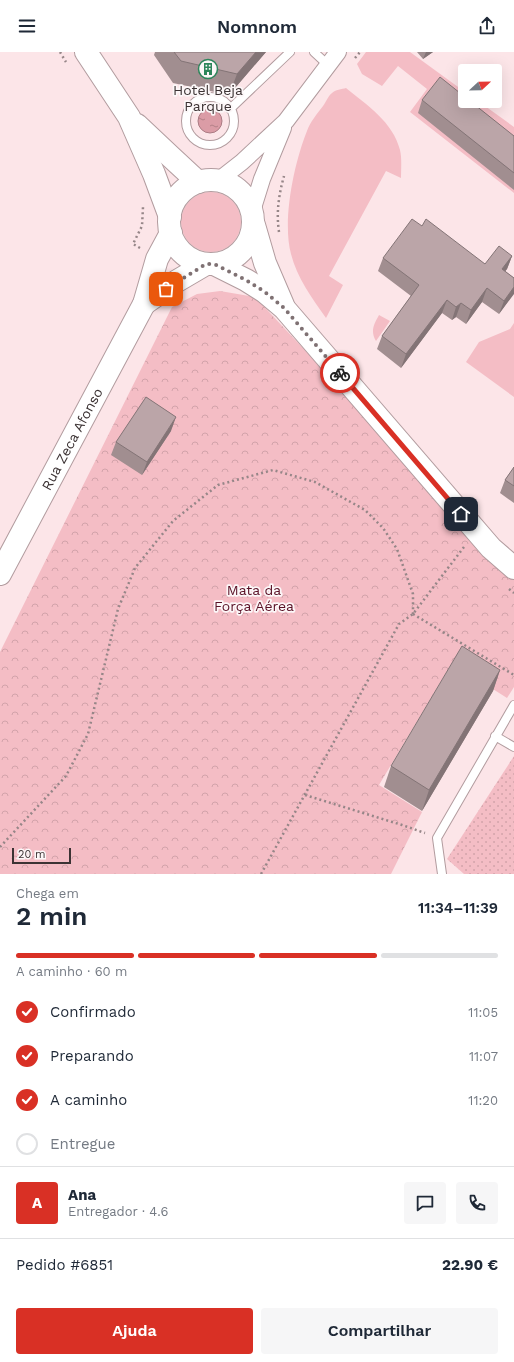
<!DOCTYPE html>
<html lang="pt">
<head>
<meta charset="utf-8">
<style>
	:root { --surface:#fff; --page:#f6f6f7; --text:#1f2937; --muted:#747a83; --line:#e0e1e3; --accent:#d93025 }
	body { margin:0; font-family:"Work Sans",sans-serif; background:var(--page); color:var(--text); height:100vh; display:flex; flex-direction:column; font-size:15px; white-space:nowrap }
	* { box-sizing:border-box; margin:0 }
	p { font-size:13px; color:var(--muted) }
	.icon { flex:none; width:22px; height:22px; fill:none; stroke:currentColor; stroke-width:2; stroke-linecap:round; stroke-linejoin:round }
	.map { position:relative; height:822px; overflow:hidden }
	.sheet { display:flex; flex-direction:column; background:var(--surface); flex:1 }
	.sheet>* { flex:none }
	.needle { width:26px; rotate:68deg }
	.fabs { position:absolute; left:458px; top:12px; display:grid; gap:8px }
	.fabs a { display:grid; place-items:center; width:44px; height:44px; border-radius:4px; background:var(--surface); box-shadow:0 4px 16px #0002; font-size:20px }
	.scale { position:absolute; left:12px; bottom:10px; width:59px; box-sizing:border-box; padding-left:4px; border:2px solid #3c3334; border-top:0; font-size:11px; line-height:14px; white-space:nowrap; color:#3c3334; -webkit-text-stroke:3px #fcf7f8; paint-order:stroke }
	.pin { position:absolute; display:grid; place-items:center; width:34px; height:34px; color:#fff; margin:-17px; border-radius:8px; box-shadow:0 2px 6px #0006 }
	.courier { position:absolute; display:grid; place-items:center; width:40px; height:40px; margin:-20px; border:3px solid #d93025; border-radius:50%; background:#fff; color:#222; box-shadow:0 1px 5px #0007 }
	.head em { font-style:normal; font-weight:600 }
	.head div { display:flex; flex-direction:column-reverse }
	.head { display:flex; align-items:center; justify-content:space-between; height:68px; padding:0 16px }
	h1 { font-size:26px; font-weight:600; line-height:30px }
	.bar { display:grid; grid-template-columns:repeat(4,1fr); gap:6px 4px; align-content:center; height:48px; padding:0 16px }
	.bar i { height:5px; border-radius:3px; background:var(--line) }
	.bar .selected { background:var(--accent) }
	.bar p { grid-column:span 4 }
	.line { display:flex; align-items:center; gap:10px; padding:0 16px; border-top:1px solid var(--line) }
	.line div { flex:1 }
	.round { display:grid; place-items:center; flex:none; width:42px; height:42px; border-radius:4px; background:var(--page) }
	ol { padding:0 16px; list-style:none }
	li { display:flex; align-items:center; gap:12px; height:44px }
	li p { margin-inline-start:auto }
	li .icon { padding:4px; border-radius:50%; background:var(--accent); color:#fff; stroke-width:4 }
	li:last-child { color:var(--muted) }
	li i { width:22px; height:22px; border:2px solid var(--line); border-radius:50% }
	.action { display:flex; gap:8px; margin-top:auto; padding:8px 16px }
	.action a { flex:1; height:46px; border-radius:4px; background:var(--accent); color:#fff; font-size:16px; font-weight:600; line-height:46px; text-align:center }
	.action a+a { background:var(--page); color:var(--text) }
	header { display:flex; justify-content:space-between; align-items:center; height:52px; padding:0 16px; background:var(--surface); font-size:18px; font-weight:600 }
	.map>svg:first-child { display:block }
	.grass { fill:#f4bdc5 }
	.forest { fill:url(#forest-crowns) }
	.garden { fill:url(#garden-dots) }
	.water { fill:url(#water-ripples); stroke:#ab7c84 }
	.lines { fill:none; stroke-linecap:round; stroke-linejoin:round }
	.lane-casing { stroke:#b29c9f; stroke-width:10 }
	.street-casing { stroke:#b29c9f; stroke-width:18 }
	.secondary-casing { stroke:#b29c9f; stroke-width:24 }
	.path { stroke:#968688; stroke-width:2.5; stroke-dasharray:2 3; stroke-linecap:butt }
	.lane { stroke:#fff; stroke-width:8 }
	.street { stroke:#fff; stroke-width:16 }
	.secondary { stroke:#fff; stroke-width:22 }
	.wall { fill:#a18e90 }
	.shaded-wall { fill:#837476 }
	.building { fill:#bba5a8; stroke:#837476 }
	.done { stroke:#7f7173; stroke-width:4; stroke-dasharray:0 7.2 }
	.route { stroke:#d93025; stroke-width:5 }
	.labels { text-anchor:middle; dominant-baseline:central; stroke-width:3.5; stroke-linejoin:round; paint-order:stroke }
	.poi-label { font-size:14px; fill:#3c3334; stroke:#fcf7f8 }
	.street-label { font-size:14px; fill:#3c3334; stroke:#fcf7f8 }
	.park-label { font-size:14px; fill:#5a1126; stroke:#fcf7f8 }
</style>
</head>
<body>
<header><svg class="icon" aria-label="menu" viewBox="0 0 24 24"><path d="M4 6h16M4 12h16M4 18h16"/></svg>Nomnom<svg class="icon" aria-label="share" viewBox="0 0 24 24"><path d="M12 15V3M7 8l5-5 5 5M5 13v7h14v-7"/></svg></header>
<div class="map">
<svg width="514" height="822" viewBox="0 0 514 822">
	<defs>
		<pattern id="forest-crowns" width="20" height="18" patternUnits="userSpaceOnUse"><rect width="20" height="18" fill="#f4bdc5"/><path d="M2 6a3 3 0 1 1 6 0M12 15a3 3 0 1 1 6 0" fill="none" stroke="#d2a3aa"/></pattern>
		<pattern id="garden-dots" width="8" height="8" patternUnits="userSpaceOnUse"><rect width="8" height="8" fill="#f4bdc5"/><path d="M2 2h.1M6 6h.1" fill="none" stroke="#d2a3aa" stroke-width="1.8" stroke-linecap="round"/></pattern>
		<pattern id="water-ripples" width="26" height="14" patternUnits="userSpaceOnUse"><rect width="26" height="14" fill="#db9ca6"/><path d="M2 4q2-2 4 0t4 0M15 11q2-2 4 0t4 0" fill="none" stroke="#b38088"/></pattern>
	</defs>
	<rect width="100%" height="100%" fill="#fce5e8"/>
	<path class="grass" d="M 366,0 L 410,0 L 465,40 L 465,49 L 478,49 L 514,75 L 514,141 L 410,60 L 427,37 L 398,14 L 382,34 L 362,22 L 357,12 Z
		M 346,36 C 367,53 393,70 400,98 C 402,106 401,117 401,126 L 386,119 L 329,224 L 343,233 L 326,266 C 312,246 297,226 291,202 C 282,169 294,111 307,79 C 310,70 317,62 323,54 C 326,50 328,44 332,41 C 335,38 342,37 346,36 Z
		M181 170a30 30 0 1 1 60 0a30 30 0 1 1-60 0Z
		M 379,263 L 390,269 L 376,289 C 370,279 374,272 379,263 Z
		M 514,271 L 514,345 L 466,310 L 479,290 L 510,277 Z"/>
	<path class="forest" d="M 220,239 L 255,245 L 514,521 L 514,635 L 507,646 L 452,611 L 379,733 L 422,760 L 391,822 L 0,822 L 0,600 L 172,255 L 197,242 Z"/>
	<path class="garden" d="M 514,704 L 514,822 L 464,822 L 447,807 Z"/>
	<path class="water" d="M198 69a12 12 0 1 1 24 0a12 12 0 1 1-24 0Z"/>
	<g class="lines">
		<g class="lane-casing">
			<path id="lane" d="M 314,0 L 328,13
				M186 69a24 24 0 1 1 48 0a24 24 0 1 1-48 0Z
				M 230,57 L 290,0
				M 495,684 L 514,695
				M 442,822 L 437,786 L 514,653"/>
		</g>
		<g class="street-casing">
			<path id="street" d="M 219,128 L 242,110 L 286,69 L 338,0
				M 252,159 L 262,127 L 283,76"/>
		</g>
		<g class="secondary-casing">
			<g id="secondary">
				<path d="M 86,0 L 129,65 L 154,122 L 170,165"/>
				<path d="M 137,73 L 171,105 L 198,130"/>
				<circle cx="211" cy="170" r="42"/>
				<path d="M 254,173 L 265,211 L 283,253"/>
				<path d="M 214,212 L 246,228 L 265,240 L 284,256 L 491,496 L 514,516"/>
				<path d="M 144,252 L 177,229 L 206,212"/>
				<path id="s1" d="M 0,522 L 144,252 L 157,207 L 171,181"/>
			</g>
		</g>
		<path class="path" d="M 60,0 L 66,10
			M 355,6 L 360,0
			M 279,180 C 276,160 279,142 284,124
			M 140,196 L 133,192 L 142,174 L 143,155
			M 509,537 L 514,541
			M 413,562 L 514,623
			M 305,743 L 402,773 L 425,781
			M 0,795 L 66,724 L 88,682 L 118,557 L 135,516 L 173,469 L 218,433 L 273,418 L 315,430 L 365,458 L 383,476 L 397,497 L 413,542 L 413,562
			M 261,822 L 399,572 L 413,562 L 464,495"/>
		<use href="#lane" class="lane"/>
		<use href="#street" class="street"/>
		<use href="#secondary" class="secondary"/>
	</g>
	<path class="wall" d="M 155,0 L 266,0 L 229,43 L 173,31 L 154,3 Z
		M 417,0 L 433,0 L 423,7 Z
		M 422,48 L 514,84 L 514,138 L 418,61 Z
		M 422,174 L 485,212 L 512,204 L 507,217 L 505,219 L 514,226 L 514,241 L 499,262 L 482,250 L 466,272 L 456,265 L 452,268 L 442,261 L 401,316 L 377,297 L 382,284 L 411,244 L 378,219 L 383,206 Z
		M 171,379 L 142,423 L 111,403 L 116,390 Z
		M 514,415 L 514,451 L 500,441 L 505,428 Z
		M 500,618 L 493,639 L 422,759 L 384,735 L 391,714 Z"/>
	<path class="shaded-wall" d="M 256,0 L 266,0 L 229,43 L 237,22 Z
		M 426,0 L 433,0 L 423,7 Z
		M 512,204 L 507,217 L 497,230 L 502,217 Z
		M 514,235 L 514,242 L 499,262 L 504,249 Z
		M 487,236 L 482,250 L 466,272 L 471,258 Z
		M 447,248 L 442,261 L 401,316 L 406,302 Z
		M 461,251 L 456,265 L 452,268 L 456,255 Z
		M 176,365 L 171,379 L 142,423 L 147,410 Z
		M 500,618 L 493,639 L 422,759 L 429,738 Z"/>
	<path class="building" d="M 174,0 L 256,0 L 237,22 L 181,9 Z
		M 440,25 L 465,45 L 465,49 L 470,49 L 514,84 L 514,121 L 422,48 Z
		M 412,167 L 422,174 L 426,167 L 485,212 L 499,194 L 512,204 L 502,217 L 514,226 L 514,235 L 504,249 L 487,236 L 471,258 L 461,251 L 456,255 L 447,248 L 406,302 L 382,284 L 419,233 L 383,206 Z
		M 146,345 L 176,365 L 147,410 L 116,390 Z
		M 514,415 L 514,434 L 505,428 Z
		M 462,594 L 500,618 L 429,738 L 391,714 Z"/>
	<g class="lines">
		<path class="done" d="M 166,237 L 206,212 L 214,212 L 246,228 L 265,240 L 284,256 L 340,321"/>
		<path class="route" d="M 340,321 L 461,462"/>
	</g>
	<defs>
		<g id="building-ring" transform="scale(1)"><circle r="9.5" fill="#fcf7f8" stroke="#2d865b" stroke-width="1.5"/><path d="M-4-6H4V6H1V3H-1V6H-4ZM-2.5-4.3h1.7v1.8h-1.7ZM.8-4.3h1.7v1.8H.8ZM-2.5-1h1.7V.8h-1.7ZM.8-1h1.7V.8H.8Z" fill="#2d865b"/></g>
	</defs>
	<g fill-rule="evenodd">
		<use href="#building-ring" x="208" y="17"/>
	</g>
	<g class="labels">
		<g class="poi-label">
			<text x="208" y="38">Hotel Beja<tspan x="208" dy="16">Parque</tspan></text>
		</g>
		<g class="street-label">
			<text stroke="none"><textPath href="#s1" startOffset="153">Rua Zeca Afonso</textPath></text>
		</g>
		<g class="park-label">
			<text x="254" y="538">Mata da<tspan x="254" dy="16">Força Aérea</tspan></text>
		</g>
	</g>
</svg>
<div class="fabs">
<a><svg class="needle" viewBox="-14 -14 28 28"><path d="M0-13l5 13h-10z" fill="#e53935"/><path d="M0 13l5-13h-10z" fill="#747a83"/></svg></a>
</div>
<div class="scale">20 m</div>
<div class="pin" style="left:166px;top:237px;background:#ea580c"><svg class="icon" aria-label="bag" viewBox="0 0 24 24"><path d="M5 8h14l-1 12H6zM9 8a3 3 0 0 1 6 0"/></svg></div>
<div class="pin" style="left:461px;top:462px;background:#1f2937"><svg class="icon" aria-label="home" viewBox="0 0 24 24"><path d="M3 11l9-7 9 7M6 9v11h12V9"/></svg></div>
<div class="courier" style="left:340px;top:321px"><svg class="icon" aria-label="bike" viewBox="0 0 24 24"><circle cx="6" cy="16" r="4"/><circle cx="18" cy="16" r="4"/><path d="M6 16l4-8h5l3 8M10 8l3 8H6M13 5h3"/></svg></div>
</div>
<section class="sheet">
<div class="head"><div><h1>2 min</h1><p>Chega em</p></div><em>11:34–11:39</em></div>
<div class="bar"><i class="selected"></i><i class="selected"></i><i class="selected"></i><i></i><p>A caminho · 60 m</p></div>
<ol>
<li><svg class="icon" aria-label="check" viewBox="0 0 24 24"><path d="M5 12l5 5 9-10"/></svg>Confirmado<p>11:05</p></li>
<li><svg class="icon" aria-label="check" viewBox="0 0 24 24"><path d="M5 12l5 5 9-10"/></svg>Preparando<p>11:07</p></li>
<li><svg class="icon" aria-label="check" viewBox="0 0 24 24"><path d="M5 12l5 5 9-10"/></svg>A caminho<p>11:20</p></li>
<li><i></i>Entregue</li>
</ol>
<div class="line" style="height:72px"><b class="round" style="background:var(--accent);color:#fff">A</b><div><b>Ana</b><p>Entregador · 4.6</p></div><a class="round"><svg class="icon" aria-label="chat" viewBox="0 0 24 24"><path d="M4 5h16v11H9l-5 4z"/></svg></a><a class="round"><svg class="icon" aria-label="phone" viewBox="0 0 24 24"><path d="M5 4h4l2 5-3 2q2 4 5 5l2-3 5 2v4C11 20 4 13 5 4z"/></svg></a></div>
<div class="line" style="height:52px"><div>Pedido #6851</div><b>22.90 €</b></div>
<div class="action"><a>Ajuda</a><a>Compartilhar</a></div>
</section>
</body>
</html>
